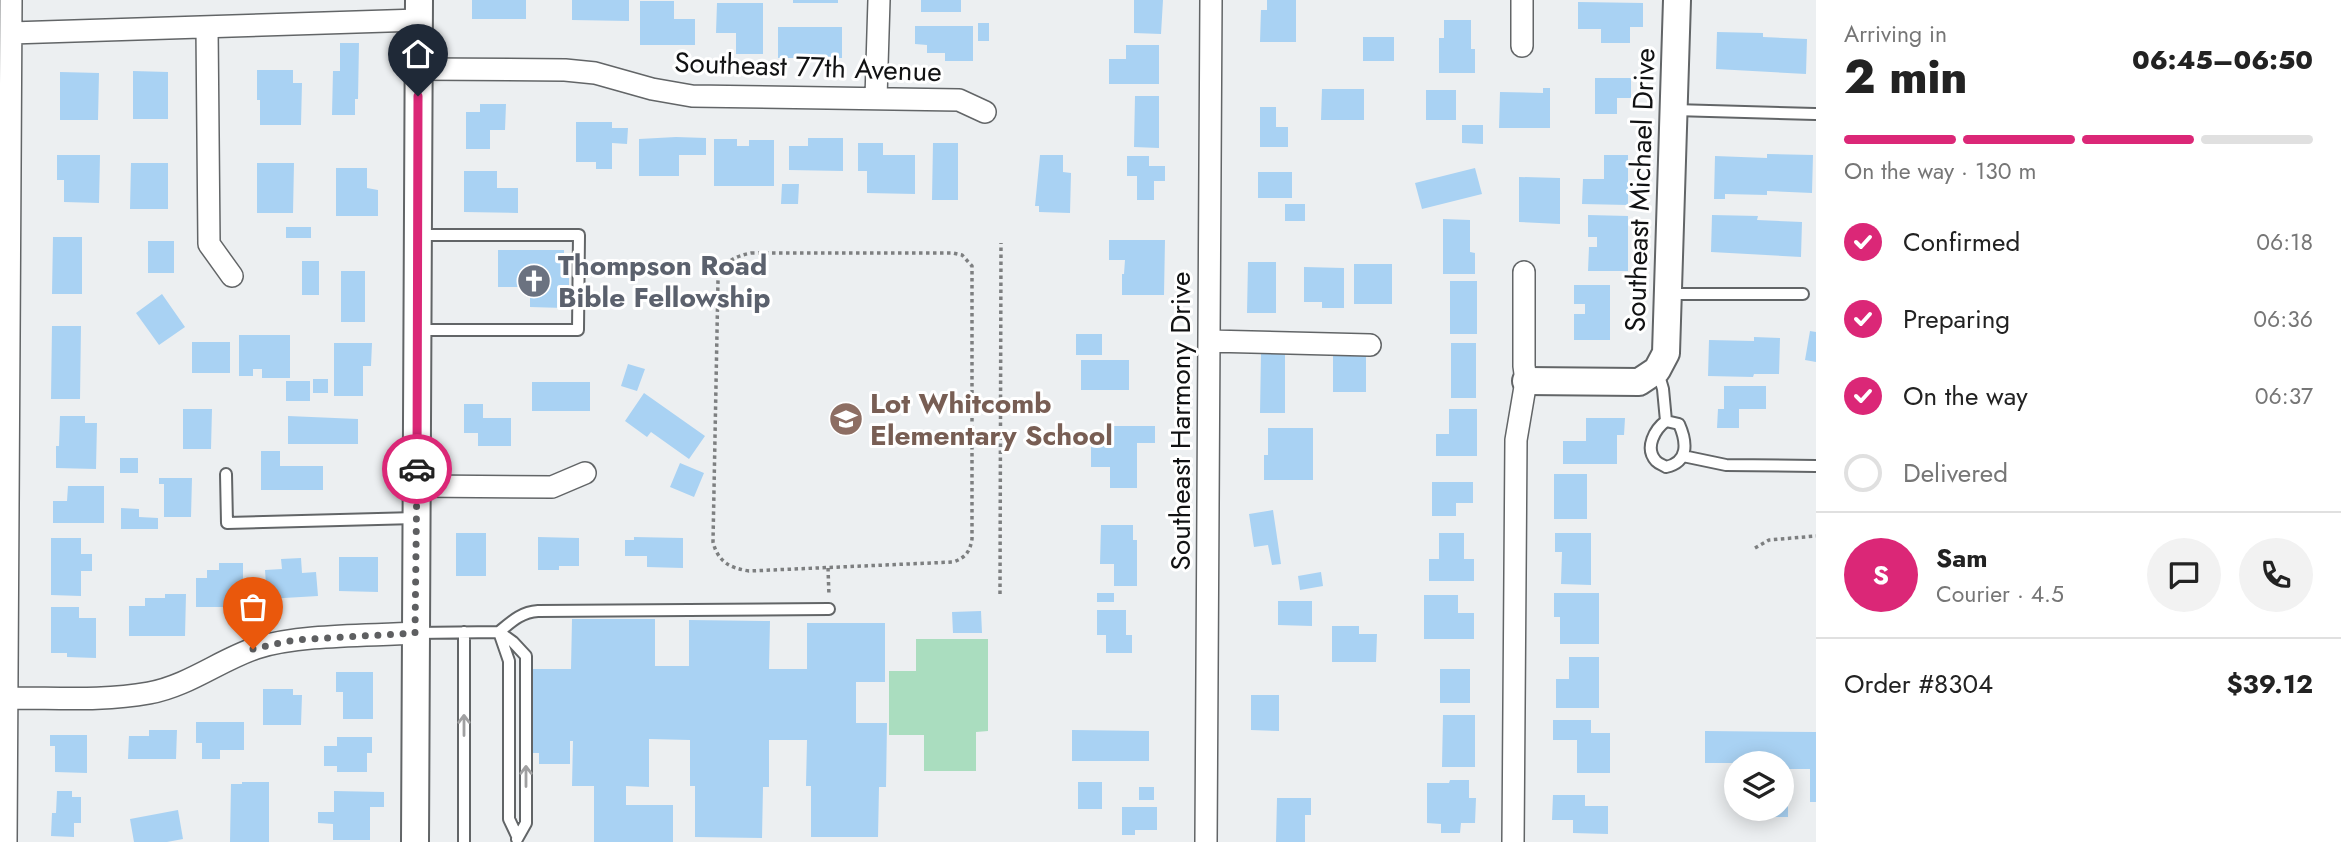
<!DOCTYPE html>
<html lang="en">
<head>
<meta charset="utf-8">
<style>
	:root { --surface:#fff; --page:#f2f2f2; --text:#222; --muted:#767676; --line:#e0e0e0; --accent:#db2777 }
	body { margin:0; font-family:Jost,sans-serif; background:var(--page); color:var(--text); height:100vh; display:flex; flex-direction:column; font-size:26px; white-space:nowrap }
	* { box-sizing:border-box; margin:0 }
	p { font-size:23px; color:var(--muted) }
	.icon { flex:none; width:38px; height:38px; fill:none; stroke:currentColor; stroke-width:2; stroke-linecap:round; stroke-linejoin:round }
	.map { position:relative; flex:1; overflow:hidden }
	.drawer { display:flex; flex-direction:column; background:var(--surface); width:525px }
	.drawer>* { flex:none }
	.fabs { position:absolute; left:1724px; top:751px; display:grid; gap:14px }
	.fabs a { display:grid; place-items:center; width:70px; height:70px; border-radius:50%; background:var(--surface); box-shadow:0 4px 18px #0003; font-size:35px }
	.pin { position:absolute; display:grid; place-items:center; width:60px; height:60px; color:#fff; margin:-72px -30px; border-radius:50% 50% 50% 0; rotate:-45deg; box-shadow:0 0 7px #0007 }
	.pin .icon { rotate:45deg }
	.courier { position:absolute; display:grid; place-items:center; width:70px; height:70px; margin:-35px; border:5px solid #db2777; border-radius:50%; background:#fff; color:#222; box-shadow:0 2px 9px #0007 }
	.headline em { font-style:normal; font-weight:800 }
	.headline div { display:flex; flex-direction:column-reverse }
	.headline { display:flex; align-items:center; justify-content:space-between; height:119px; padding:0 28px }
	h1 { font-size:46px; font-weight:800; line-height:52px }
	.bar { display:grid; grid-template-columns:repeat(4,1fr); gap:10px 7px; align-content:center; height:84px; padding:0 28px }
	.bar i { height:9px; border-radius:5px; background:var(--line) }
	.bar .active { background:var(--accent) }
	.bar p { grid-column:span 4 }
	.line { display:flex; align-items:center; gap:18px; padding:0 28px; border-top:2px solid var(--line) }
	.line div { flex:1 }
	.round { display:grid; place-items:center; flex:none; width:74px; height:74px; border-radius:37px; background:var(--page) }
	ol { padding:0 28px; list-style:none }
	li { display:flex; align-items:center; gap:21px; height:77px }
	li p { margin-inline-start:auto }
	li .icon { padding:7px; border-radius:50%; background:var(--accent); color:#fff; stroke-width:4 }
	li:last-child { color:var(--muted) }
	li i { width:38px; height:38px; border:4px solid var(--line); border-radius:50% }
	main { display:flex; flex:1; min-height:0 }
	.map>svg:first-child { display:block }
	.green { fill:#aaddbf }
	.building { fill:#a9d2f3 }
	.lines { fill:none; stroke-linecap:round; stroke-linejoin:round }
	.service-casing { stroke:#626567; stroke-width:14 }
	.minor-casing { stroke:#626567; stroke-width:24 }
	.tertiary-casing { stroke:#626567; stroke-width:30 }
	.path { stroke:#7d7f80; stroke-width:3.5; stroke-dasharray:3.5 3.5; stroke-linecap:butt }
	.service { stroke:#fff; stroke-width:10 }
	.minor { stroke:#fff; stroke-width:21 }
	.tertiary { stroke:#fff; stroke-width:26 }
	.oneway { stroke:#a0a0a1 }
	.done { stroke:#5e5f61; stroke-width:7; stroke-dasharray:0 12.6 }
	.route { stroke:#db2777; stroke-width:9 }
	.labels { text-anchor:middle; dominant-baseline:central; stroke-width:6; stroke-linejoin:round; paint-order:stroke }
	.street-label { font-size:28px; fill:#111213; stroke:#fff }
	.worship-label { font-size:28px; font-weight:bold; fill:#5b616d; stroke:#fff; text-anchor:start }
	.education-label { font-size:28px; font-weight:bold; fill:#785e54; stroke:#fff; text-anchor:start }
</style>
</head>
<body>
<main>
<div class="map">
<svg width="1816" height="842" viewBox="0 0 1816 842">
	<rect width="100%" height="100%" fill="#eceff1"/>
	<path class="green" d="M 916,639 L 988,639 L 988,731 L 976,732 L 976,771 L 924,771 L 924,735 L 889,735 L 889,671 L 916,671 Z"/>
	<path class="building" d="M 472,0 L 526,0 L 526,19 L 472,19 Z
		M 572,0 L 629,0 L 629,21 L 572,20 Z
		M 793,0 L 838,0 L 838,3 L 793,3 Z
		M 921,0 L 961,0 L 961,12 L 921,12 Z
		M 1134,0 L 1163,0 L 1161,34 L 1134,33 Z
		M 1267,0 L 1296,0 L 1296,42 L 1260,42 L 1261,10 L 1267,10 Z
		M 640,1 L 674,1 L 674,19 L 695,19 L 695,45 L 640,45 Z
		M 1578,2 L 1643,3 L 1643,27 L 1630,27 L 1630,43 L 1601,43 L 1601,29 L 1578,29 Z
		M 717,3 L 763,3 L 763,54 L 736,54 L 736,33 L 716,33 Z
		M 1444,20 L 1471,20 L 1471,49 L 1475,49 L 1475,73 L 1439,73 L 1439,38 L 1444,38 Z
		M 978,23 L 989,23 L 989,41 L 978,41 Z
		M 915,26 L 973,26 L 973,61 L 945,61 L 945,53 L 927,53 L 927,45 L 915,44 Z
		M 778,27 L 842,27 L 842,58 L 778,58 Z
		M 1717,32 L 1763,33 L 1763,37 L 1807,39 L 1806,74 L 1716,69 Z
		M 1363,37 L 1394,37 L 1394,61 L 1363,61 Z
		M 340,43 L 359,43 L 358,99 L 355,99 L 355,115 L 332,115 L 333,71 L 340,71 Z
		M 1126,45 L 1159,45 L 1159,84 L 1109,84 L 1109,59 L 1126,59 Z
		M 257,70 L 293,70 L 293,83 L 302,83 L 301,125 L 260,125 L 260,100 L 257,100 Z
		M 133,71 L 168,72 L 168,119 L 133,119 Z
		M 60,72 L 99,73 L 98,120 L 60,120 Z
		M 1595,78 L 1631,78 L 1631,98 L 1617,98 L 1617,114 L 1595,114 Z
		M 1543,88 L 1550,88 L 1550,128 L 1499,128 L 1500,92 L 1543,93 Z
		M 1322,89 L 1364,89 L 1364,120 L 1321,120 Z
		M 1426,90 L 1456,90 L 1456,120 L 1426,120 Z
		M 1135,96 L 1159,96 L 1159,148 L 1134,147 Z
		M 480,104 L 506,104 L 505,130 L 490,130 L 490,149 L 466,149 L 466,112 L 480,112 Z
		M 1260,107 L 1276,107 L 1276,127 L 1288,127 L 1288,147 L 1260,147 Z
		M 576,122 L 612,122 L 612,128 L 628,128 L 627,144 L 612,143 L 612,169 L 596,169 L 596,162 L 576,162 Z
		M 1462,125 L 1483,125 L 1483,144 L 1462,143 Z
		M 676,137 L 706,138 L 706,155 L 679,155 L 679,176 L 639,176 L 639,139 Z
		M 808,138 L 843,138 L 843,171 L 789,170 L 789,146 L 808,146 Z
		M 714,139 L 737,139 L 737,146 L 749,146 L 749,140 L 774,140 L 774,186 L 714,186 Z
		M 858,143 L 883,143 L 883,155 L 915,155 L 915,194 L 867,193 L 867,171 L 858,171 Z
		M 933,143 L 958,143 L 958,200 L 932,200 Z
		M 1767,154 L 1813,155 L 1812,193 L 1767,191 L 1767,195 L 1725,194 L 1725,199 L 1714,199 L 1715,156 L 1767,158 Z
		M 57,155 L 100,155 L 99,203 L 64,202 L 64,180 L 57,180 Z
		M 1040,155 L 1063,155 L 1063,172 L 1071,173 L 1070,213 L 1039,212 L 1039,206 L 1035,206 Z
		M 1604,155 L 1628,155 L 1628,205 L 1582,204 L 1583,179 L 1604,179 Z
		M 1127,156 L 1149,156 L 1149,166 L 1165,166 L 1165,181 L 1154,181 L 1154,200 L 1137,200 L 1137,176 L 1127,176 Z
		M 131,163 L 168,163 L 168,209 L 130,209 Z
		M 257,163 L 294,163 L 293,213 L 257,213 Z
		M 336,168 L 367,168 L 367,188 L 378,190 L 378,216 L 336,216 Z
		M 1475,168 L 1482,194 L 1422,209 L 1415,183 Z
		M 464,171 L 497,171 L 497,188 L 518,188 L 518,213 L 464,212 Z
		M 1258,172 L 1292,172 L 1292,198 L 1258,198 Z
		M 1519,177 L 1560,178 L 1560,224 L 1519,222 Z
		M 782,184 L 799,184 L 798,204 L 781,204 Z
		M 1285,204 L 1305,204 L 1305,221 L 1285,221 Z
		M 1588,215 L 1628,216 L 1628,271 L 1588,271 L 1589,247 L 1597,247 L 1597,237 L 1588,237 Z
		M 1712,215 L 1758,216 L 1757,220 L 1802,222 L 1801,257 L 1711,252 Z
		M 1443,219 L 1470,220 L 1470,252 L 1475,253 L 1475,274 L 1443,274 Z
		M 286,227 L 311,227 L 311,238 L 286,238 Z
		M 53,237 L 82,237 L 82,294 L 52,294 Z
		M 1109,240 L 1165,240 L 1164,295 L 1122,295 L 1122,274 L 1124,274 L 1125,260 L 1109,260 Z
		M 148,241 L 174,241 L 174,273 L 148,273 Z
		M 498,250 L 564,250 L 564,274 L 569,275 L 569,289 L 564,289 L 564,308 L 530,307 L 530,287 L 498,287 Z
		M 302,261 L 319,261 L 319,295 L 302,295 Z
		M 1248,262 L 1276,262 L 1276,313 L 1247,313 Z
		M 1354,264 L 1392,264 L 1392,304 L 1354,304 Z
		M 1304,267 L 1344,268 L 1344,308 L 1322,308 L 1322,302 L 1304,302 Z
		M 341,271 L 365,271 L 365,322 L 341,322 Z
		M 1450,281 L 1477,281 L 1477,334 L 1450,334 Z
		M 1574,285 L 1610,285 L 1610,340 L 1574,340 L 1574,314 L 1585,314 L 1585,304 L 1574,304 Z
		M 162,294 L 185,327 L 159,345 L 136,313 Z
		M 52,326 L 81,326 L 80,399 L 51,399 Z
		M 1810,331 L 1816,332 L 1816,362 L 1805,360 Z
		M 1076,334 L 1102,334 L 1102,355 L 1076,355 Z
		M 239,335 L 290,335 L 290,378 L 262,378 L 262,369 L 253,369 L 253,376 L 239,376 Z
		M 1754,337 L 1780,338 L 1779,374 L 1754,374 L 1753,377 L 1708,376 L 1709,340 L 1754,341 Z
		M 192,342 L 230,342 L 230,373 L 192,373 Z
		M 334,343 L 372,343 L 371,366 L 363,366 L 363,396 L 334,396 Z
		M 1451,343 L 1476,343 L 1476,398 L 1451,398 Z
		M 1261,354 L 1285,354 L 1285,413 L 1260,413 Z
		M 1333,354 L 1366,354 L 1366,392 L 1333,392 Z
		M 1081,360 L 1129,360 L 1129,390 L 1081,390 Z
		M 628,364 L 645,369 L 637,391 L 621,386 Z
		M 313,379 L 328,379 L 328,393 L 313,393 Z
		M 286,381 L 310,381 L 310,401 L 286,401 Z
		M 532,382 L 590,382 L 590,411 L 532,411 Z
		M 1724,386 L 1766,386 L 1766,409 L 1739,409 L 1739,428 L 1717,428 L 1718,409 L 1724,409 Z
		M 644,393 L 705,436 L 689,459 L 651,432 L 647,437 L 625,421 Z
		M 464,404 L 483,404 L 483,418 L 511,418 L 511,446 L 478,446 L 478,433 L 464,433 Z
		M 183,409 L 212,409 L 211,449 L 183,449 Z
		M 1449,409 L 1477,409 L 1477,456 L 1436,456 L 1436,434 L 1449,434 Z
		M 60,416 L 85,416 L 85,423 L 97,423 L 96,469 L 56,468 L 56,446 L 59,446 Z
		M 288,416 L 358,419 L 358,444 L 288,444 Z
		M 1586,418 L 1625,418 L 1624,435 L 1617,435 L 1617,464 L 1563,464 L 1563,441 L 1586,441 Z
		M 1106,426 L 1155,426 L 1155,443 L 1137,443 L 1137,488 L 1110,488 L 1110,467 L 1091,467 L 1091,444 L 1106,444 Z
		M 1268,428 L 1313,428 L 1313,480 L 1264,480 L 1264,455 L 1268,455 Z
		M 261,451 L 280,451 L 280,466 L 323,466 L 323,490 L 261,490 Z
		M 120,458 L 138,458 L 138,473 L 120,473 Z
		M 680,463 L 704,473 L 694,497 L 670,487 Z
		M 1554,474 L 1587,474 L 1587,519 L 1554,519 Z
		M 159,478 L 192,478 L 191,517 L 164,517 L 164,484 L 159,484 Z
		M 1432,482 L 1473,482 L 1473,503 L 1456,503 L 1456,516 L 1432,516 Z
		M 68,486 L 104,486 L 104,523 L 53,523 L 53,501 L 67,501 Z
		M 121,508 L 139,509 L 139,517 L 158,518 L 158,529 L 121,529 Z
		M 1273,510 L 1281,564 L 1272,565 L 1268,545 L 1254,547 L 1249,514 Z
		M 1101,525 L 1133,525 L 1133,540 L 1137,540 L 1137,586 L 1114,586 L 1114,564 L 1100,564 Z
		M 456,533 L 486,533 L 486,576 L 456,576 Z
		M 1439,533 L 1464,533 L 1464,559 L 1474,559 L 1474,581 L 1429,581 L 1429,559 L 1439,559 Z
		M 1555,533 L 1591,533 L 1591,585 L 1561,584 L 1562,552 L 1555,552 Z
		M 538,537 L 579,538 L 579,566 L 559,566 L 559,570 L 538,570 Z
		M 634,537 L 683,538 L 683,568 L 647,567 L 647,556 L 625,556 L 625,540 L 634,540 Z
		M 51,538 L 81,538 L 81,554 L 92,554 L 92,571 L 81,571 L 81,596 L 51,595 Z
		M 339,557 L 378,557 L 378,592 L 339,591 Z
		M 301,558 L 302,573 L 316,572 L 318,596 L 267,599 L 265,570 L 282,569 L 281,559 Z
		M 219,563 L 243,563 L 243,579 L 251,579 L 251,607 L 196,607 L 196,578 L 207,578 L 207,570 L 219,570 Z
		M 1321,572 L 1323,586 L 1300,590 L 1298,576 Z
		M 1097,593 L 1114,593 L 1114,602 L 1097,602 Z
		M 1554,593 L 1599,593 L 1599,644 L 1560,644 L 1560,617 L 1554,617 Z
		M 165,594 L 186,594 L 185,636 L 129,636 L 129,606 L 145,606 L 145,598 L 165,598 Z
		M 1424,595 L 1458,595 L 1458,613 L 1474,613 L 1474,639 L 1424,639 Z
		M 1278,601 L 1312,601 L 1312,626 L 1278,625 Z
		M 51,607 L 79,607 L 79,618 L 96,618 L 96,658 L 67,657 L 67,653 L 51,653 Z
		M 1097,610 L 1126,610 L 1126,635 L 1132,635 L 1132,653 L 1106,653 L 1106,635 L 1097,635 Z
		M 981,611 L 982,633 L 953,633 L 952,612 Z
		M 572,619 L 655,619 L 655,666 L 689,666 L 689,620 L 770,621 L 769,669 L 807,669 L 807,623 L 885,623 L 885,682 L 856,682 L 856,723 L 887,723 L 886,787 L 879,787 L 878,837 L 811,837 L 811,786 L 806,786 L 807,740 L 769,740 L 769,787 L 763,787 L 762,838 L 695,837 L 695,786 L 690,786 L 690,740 L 649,739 L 649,787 L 626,786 L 626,805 L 673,805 L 673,842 L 594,842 L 594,786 L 572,786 L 573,741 L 570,741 L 570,764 L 539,764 L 539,753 L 530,753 L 530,669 L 571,669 Z
		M 1332,626 L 1359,626 L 1359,634 L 1377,634 L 1376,662 L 1332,662 Z
		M 1569,657 L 1599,657 L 1599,708 L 1556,708 L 1556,679 L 1569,679 Z
		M 1440,669 L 1470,669 L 1470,703 L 1440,703 Z
		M 336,672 L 373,672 L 373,719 L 343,719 L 343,692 L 336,692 Z
		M 263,689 L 293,689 L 293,695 L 302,695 L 301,725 L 263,725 Z
		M 1251,695 L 1279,695 L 1279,731 L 1251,730 Z
		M 1443,715 L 1475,715 L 1475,767 L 1442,767 Z
		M 1553,720 L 1591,720 L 1591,733 L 1610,733 L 1610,773 L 1577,773 L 1577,740 L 1553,740 Z
		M 196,722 L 244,722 L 244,750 L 220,750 L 220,759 L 202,759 L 202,743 L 196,743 Z
		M 149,730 L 177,730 L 176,759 L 128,759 L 129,736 L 149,736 Z
		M 1072,730 L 1149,731 L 1149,761 L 1072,761 Z
		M 1705,731 L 1816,732 L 1816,802 L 1810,802 L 1810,769 L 1782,769 L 1782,763 L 1705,763 Z
		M 50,735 L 87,735 L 87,773 L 55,772 L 55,746 L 50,746 Z
		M 337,737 L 372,737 L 372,753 L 367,753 L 367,772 L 337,772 L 337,766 L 324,766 L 324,746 L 337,746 Z
		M 1450,780 L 1469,780 L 1469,798 L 1476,798 L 1475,823 L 1461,823 L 1460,833 L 1441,833 L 1441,824 L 1427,823 L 1427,783 L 1449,783 Z
		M 242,782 L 269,782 L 269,842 L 230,842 L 231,784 L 242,784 Z
		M 1078,782 L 1102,782 L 1102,809 L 1078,809 Z
		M 1139,787 L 1154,787 L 1154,800 L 1139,800 Z
		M 57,791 L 72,791 L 72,797 L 81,797 L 81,823 L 74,823 L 74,837 L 51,836 L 52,813 L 56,813 Z
		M 334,791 L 384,792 L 384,807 L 370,807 L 370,840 L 333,840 L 333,824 L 318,823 L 318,812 L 334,812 Z
		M 1553,795 L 1585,795 L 1585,806 L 1608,806 L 1608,834 L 1573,833 L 1573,820 L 1552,820 Z
		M 1277,798 L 1311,798 L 1311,815 L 1305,815 L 1305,842 L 1276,842 Z
		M 1782,802 L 1788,802 L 1788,817 L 1759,817 L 1759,808 L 1782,808 Z
		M 1122,807 L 1157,807 L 1157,830 L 1135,830 L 1135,835 L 1122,835 Z
		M 178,810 L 183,839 L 167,842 L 134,842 L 130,819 Z"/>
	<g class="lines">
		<g class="service-casing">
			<path id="service" d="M 1674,110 L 1815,114
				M 1669,294 L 1803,294
				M 417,330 L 578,330 L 579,235 L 418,235
				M 1658,372 L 1663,389 L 1666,421
				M 1666,421 L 1679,424 C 1687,442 1689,462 1666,467 C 1663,465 1659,464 1656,461 C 1644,448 1655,429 1666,421 Z
				M 1683,456 L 1726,465 L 1816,466
				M 226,474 L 227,523 L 416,518
				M 464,632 L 464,842
				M 415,633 L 499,632 L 513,642 L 526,656 L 526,823 L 517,839
				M 517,836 L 509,819 L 509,661 L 499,632 C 511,622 521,612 538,611 L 829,609"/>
		</g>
		<g class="minor-casing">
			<path id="minor" d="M 207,27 L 209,244 L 232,276
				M 11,33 L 419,20
				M 1522,46 L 1522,0
				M 419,69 L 565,70 L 595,73 L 652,89 L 692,96 L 959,100 L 985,112
				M 876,98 L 879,0
				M 1209,341 L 1370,345
				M 417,486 L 552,487 L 585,473
				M 0,698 C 49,697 100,702 149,693 C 188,686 220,660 256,648 C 301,634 367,636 415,633
				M 6,842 L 11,0
				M 1206,842 L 1211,0
				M 1513,842 L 1516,440 L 1526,381 L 1524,366 L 1524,272"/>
		</g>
		<g class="tertiary-casing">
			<path id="tertiary" d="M 1526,381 L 1639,382 L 1657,370 L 1666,353 L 1677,0
				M 415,842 L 419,0"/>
		</g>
		<path class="path" d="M 751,253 L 953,253 L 962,255 L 972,266 L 972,539 C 970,552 965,558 953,562 L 749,571 C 730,568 718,562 713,542 L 718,280 C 721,263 735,256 751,253 Z
			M 1755,548 L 1769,540 L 1816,536
			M 828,568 L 829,596
			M 1000,594 L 1001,243"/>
		<use href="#service" class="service"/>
		<use href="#minor" class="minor"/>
		<use href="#tertiary" class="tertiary"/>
	</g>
	<defs><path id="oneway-shaft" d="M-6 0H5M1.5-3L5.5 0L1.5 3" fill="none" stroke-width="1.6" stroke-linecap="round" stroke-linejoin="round" transform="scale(1.75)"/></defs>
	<g class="oneway">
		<use href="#oneway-shaft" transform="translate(464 725) rotate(-90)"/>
		<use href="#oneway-shaft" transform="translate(526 776) rotate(-90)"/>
	</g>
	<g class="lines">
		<path class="done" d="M 253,649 L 294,640 L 415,633 L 417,469"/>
		<path class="route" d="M 417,469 L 418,96"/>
	</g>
	<defs>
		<g id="church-disc" transform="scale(1.75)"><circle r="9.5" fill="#6b7280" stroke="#fff"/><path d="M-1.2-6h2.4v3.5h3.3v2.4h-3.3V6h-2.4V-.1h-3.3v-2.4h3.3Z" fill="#fff"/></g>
		<g id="school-disc" transform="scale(1.75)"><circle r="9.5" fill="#8d6e63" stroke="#fff"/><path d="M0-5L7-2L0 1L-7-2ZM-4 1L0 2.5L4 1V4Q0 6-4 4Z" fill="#fff"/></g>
	</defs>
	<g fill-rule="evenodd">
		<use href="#church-disc" x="534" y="281"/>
		<use href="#school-disc" x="846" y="419"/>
	</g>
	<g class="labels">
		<g class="street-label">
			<text transform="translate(808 67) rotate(2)">Southeast 77th Avenue</text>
			<text transform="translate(1640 190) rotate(-88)">Southeast Michael Drive</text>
			<text transform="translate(1180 421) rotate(-90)">Southeast Harmony Drive</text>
		</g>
		<g class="worship-label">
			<text x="558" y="265">Thompson Road<tspan x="558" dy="32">Bible Fellowship</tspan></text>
		</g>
		<g class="education-label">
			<text x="870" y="403">Lot Whitcomb<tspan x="870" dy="32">Elementary School</tspan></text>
		</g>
	</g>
</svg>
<div class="fabs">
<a><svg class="icon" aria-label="layers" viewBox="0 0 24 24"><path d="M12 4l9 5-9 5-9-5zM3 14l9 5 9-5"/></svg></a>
</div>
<div class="pin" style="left:253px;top:649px;background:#ea580c"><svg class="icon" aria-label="bag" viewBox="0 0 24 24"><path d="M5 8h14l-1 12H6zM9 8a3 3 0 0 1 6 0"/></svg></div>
<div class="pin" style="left:418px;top:96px;background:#1f2937"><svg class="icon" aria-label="home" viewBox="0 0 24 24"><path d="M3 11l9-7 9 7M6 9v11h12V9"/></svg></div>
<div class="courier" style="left:417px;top:469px"><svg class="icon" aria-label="car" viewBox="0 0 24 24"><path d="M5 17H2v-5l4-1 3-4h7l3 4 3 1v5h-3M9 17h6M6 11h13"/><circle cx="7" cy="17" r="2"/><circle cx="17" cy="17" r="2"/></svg></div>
</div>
<section class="drawer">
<div class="headline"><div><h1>2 min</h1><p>Arriving in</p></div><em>06:45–06:50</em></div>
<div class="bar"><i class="active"></i><i class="active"></i><i class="active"></i><i></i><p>On the way · 130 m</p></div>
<ol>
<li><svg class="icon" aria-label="check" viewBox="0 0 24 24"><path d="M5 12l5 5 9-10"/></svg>Confirmed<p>06:18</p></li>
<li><svg class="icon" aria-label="check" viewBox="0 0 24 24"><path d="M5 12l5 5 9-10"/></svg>Preparing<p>06:36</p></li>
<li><svg class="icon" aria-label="check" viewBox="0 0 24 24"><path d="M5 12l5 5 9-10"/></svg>On the way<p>06:37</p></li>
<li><i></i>Delivered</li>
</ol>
<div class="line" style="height:126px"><b class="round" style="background:var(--accent);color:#fff">S</b><div><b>Sam</b><p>Courier · 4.5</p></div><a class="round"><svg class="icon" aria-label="chat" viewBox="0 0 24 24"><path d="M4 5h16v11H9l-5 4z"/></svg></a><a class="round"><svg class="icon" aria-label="phone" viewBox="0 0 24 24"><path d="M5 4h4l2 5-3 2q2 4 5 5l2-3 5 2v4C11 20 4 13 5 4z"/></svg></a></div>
<div class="line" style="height:91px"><div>Order #8304</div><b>$39.12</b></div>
</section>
</main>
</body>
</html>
